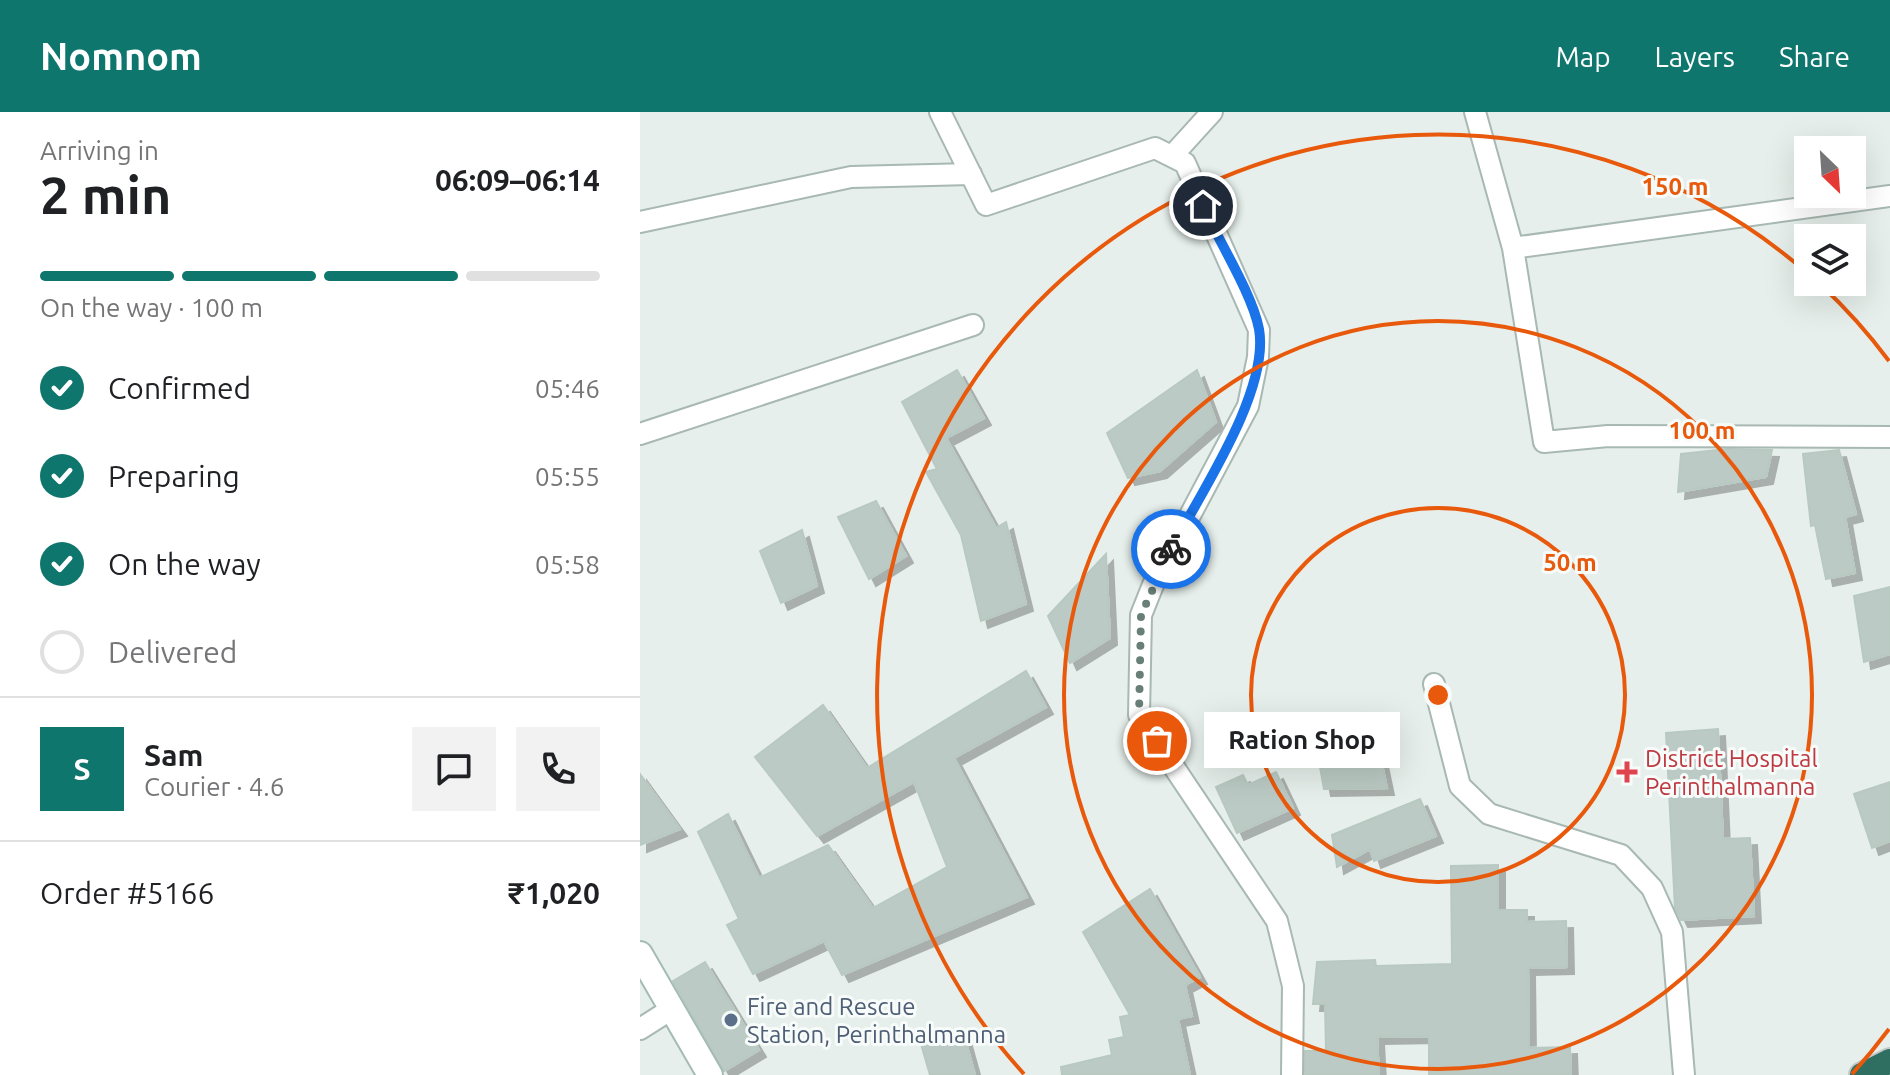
<!DOCTYPE html>
<html lang="en">
<head>
<meta charset="utf-8">
<style>
	:root { --surface:#fff; --page:#f2f2f2; --text:#202124; --muted:#757577; --line:#e0e0e0; --accent:#0f766e }
	body { margin:0; font-family:Ubuntu,sans-serif; background:var(--page); color:var(--text); height:100vh; display:flex; flex-direction:column; font-size:30px; white-space:nowrap }
	* { box-sizing:border-box; margin:0 }
	p { font-size:26px; color:var(--muted) }
	.icon { flex:none; width:44px; height:44px; fill:none; stroke:currentColor; stroke-width:2; stroke-linecap:round; stroke-linejoin:round }
	.map { position:relative; flex:1; overflow:hidden }
	.panel { display:flex; flex-direction:column; background:var(--surface); width:640px }
	.panel>* { flex:none }
	.needle { width:52px; rotate:155deg }
	.fabs { position:absolute; left:1154px; top:24px; display:grid; gap:16px }
	.fabs a { display:grid; place-items:center; width:72px; height:72px; border-radius:0px; background:var(--surface); box-shadow:0 8px 32px #0002; font-size:40px }
	.pin { position:absolute; display:grid; place-items:center; width:68px; height:68px; color:#fff; margin:-34px; border:4px solid #fff; border-radius:50%; box-shadow:0 2px 8px #0007 }
	.courier { position:absolute; display:grid; place-items:center; width:80px; height:80px; margin:-40px; border:6px solid #1a73e8; border-radius:50%; background:#fff; color:#222; box-shadow:0 2px 10px #0007 }
	.bubble { position:absolute; height:56px; border-radius:0px; background:var(--surface); box-shadow:0 8px 32px #0002; font-size:26px; font-weight:700; line-height:56px; text-align:center }
	.head em { font-style:normal; font-weight:700 }
	.head div { display:flex; flex-direction:column-reverse }
	.head { display:flex; align-items:center; justify-content:space-between; height:136px; padding:0 40px }
	h1 { font-size:52px; font-weight:700; line-height:60px }
	.bar { display:grid; grid-template-columns:repeat(4,1fr); gap:12px 8px; align-content:center; height:96px; padding:0 40px }
	.bar i { height:10px; border-radius:6px; background:var(--line) }
	.bar .selected { background:var(--accent) }
	.bar p { grid-column:span 4 }
	.line { display:flex; align-items:center; gap:20px; padding:0 40px; border-top:2px solid var(--line) }
	.line div { flex:1 }
	.round { display:grid; place-items:center; flex:none; width:84px; height:84px; border-radius:0px; background:var(--page) }
	ol { padding:0 40px; list-style:none }
	li { display:flex; align-items:center; gap:24px; height:88px }
	li p { margin-inline-start:auto }
	li .icon { padding:8px; border-radius:50%; background:var(--accent); color:#fff; stroke-width:4 }
	li:last-child { color:var(--muted) }
	li i { width:44px; height:44px; border:4px solid var(--line); border-radius:50% }
	header { display:flex; align-items:center; gap:48px; box-sizing:border-box; height:112px; padding:0 40px; background:var(--accent); color:#fff }
	header strong { font-size:38px }
	nav { display:flex; gap:44px; margin-inline-start:auto; font-size:28px }
	main { display:flex; flex:1; min-height:0 }
	.map>svg:first-child { display:block }
	.building { fill:#bbcac4; stroke:#b8c9c2; stroke-width:2; filter:url(#shadow) }
	.lines { fill:none; stroke-linecap:round; stroke-linejoin:round }
	.street-casing { stroke:#a8b8b2; stroke-width:24 }
	.secondary-casing { stroke:#a4bbb3; stroke-width:28 }
	.highway-casing { stroke:#c2cac8; stroke-width:28 }
	.street { stroke:#fff; stroke-width:20 }
	.secondary { stroke:#fff; stroke-width:24 }
	.highway { stroke:#2f6f62; stroke-width:24 }
	.done { stroke:#687f78; stroke-width:8; stroke-dasharray:0 14.4 }
	.route { stroke:#1a73e8; stroke-width:10 }
	.ring { fill:none; stroke:#e8590c; stroke-width:4 }
	.health-dot { fill:#e0444e; stroke:#f7fbf9; stroke-width:3 }
	.service-dot { fill:#5c6f8a; stroke:#f7fbf9; stroke-width:3 }
	.labels { text-anchor:middle; dominant-baseline:central; stroke-width:6; stroke-linejoin:round; paint-order:stroke }
	.health-label { font-size:24px; fill:#be3a42; stroke:#f7fbf9; text-anchor:start }
	.service-label { font-size:24px; fill:#4e5e75; stroke:#f7fbf9; text-anchor:start }
	.centre { fill:#e8590c; stroke:#f7fbf9; stroke-width:4 }
	.ring-label { font-size:24px; text-anchor:middle; font-weight:bold; fill:#e8590c; stroke:#f7fbf9; stroke-width:6; stroke-linejoin:round; paint-order:stroke }
</style>
</head>
<body>
<header>
<strong>Nomnom</strong>
<nav><a>Map</a><a>Layers</a><a>Share</a></nav>
</header>
<main>
<section class="panel">
<div class="head"><div><h1>2 min</h1><p>Arriving in</p></div><em>06:09–06:14</em></div>
<div class="bar"><i class="selected"></i><i class="selected"></i><i class="selected"></i><i></i><p>On the way · 100 m</p></div>
<ol>
<li><svg class="icon" aria-label="check" viewBox="0 0 24 24"><path d="M5 12l5 5 9-10"/></svg>Confirmed<p>05:46</p></li>
<li><svg class="icon" aria-label="check" viewBox="0 0 24 24"><path d="M5 12l5 5 9-10"/></svg>Preparing<p>05:55</p></li>
<li><svg class="icon" aria-label="check" viewBox="0 0 24 24"><path d="M5 12l5 5 9-10"/></svg>On the way<p>05:58</p></li>
<li><i></i>Delivered</li>
</ol>
<div class="line" style="height:144px"><b class="round" style="background:var(--accent);color:#fff">S</b><div><b>Sam</b><p>Courier · 4.6</p></div><a class="round"><svg class="icon" aria-label="chat" viewBox="0 0 24 24"><path d="M4 5h16v11H9l-5 4z"/></svg></a><a class="round"><svg class="icon" aria-label="phone" viewBox="0 0 24 24"><path d="M5 4h4l2 5-3 2q2 4 5 5l2-3 5 2v4C11 20 4 13 5 4z"/></svg></a></div>
<div class="line" style="height:104px"><div>Order #5166</div><b>₹1,020</b></div>
</section>
<div class="map">
<svg width="1250" height="963" viewBox="0 0 1250 963">
	<defs>
		<filter id="shadow"><feDropShadow dx="7" dy="7" stdDeviation="0" flood-color="#0004"/></filter>
	</defs>
	<rect width="100%" height="100%" fill="#e6efeb"/>
	<path class="building" d="M 317,258 L 344,306 L 306,326 L 356,416 L 366,410 L 386,492 L 341,509 L 321,423 L 286,360 L 297,357 L 262,290 Z
		M 557,258 L 576,310 L 520,359 L 488,366 L 467,321 Z
		M 1087,337 L 1132,338 L 1126,365 L 1038,380 L 1041,342 Z
		M 1199,338 L 1216,402 L 1205,405 L 1215,461 L 1186,467 L 1175,413 L 1171,414 L 1163,342 Z
		M 236,389 L 266,444 L 229,467 L 198,405 Z
		M 162,418 L 177,474 L 141,491 L 120,439 Z
		M 466,442 L 470,526 L 430,551 L 408,504 Z
		M 1250,475 L 1250,542 L 1224,550 L 1214,484 Z
		M 386,559 L 406,595 L 314,646 L 387,785 L 202,863 L 184,829 L 113,862 L 87,813 L 99,807 L 58,720 L 88,702 L 119,766 L 188,733 L 233,796 L 307,755 L 274,670 L 177,724 L 115,645 L 183,593 L 227,656 Z
		M 732,605 L 747,676 L 684,677 L 673,617 Z
		M 1078,617 L 1083,727 L 1110,726 L 1114,804 L 1041,808 L 1035,796 L 1026,621 Z
		M 636,660 L 653,696 L 597,721 L 576,675 L 603,663 L 608,673 Z
		M 0,662 L 40,717 L 0,733 Z
		M 1250,670 L 1250,729 L 1232,736 L 1214,682 Z
		M 780,687 L 796,724 L 734,749 L 730,737 L 697,755 L 692,723 Z
		M 858,753 L 858,798 L 887,798 L 887,810 L 926,809 L 927,855 L 888,856 L 889,936 L 930,935 L 931,963 L 789,963 L 789,924 L 737,925 L 739,963 L 665,963 L 665,939 L 686,939 L 685,892 L 673,892 L 677,850 L 735,848 L 736,854 L 812,852 L 811,754 Z
		M 510,777 L 560,865 L 545,873 L 552,904 L 538,907 L 550,963 L 422,963 L 421,955 L 472,943 L 469,928 L 484,925 L 480,905 L 490,903 L 443,820 Z
		M 65,850 L 119,938 L 84,959 L 33,869 Z
		M 323,920 L 335,963 L 290,963 L 281,932 Z"/>
	<g class="lines">
		<g class="street-casing">
			<path id="street" d="M 300,0 L 346,93 L 515,36 L 545,51 L 619,218 L 618,245 L 608,294 L 513,473 L 501,503 L 499,603 L 637,809 L 653,874 L 652,963
				M 835,0 L 873,136
				M 532,44 L 572,0
				M 1250,84 L 873,136 L 904,330 L 968,324 L 1250,325
				M 0,110 L 211,65 L 331,62
				M 0,322 L 333,213
				M 794,572 L 820,674 L 849,702 L 981,743 L 1012,776 L 1032,820 L 1044,963
				M 0,917 L 30,898"/>
		</g>
		<g class="secondary-casing">
			<path id="secondary" d="M 0,842 L 70,963"/>
		</g>
		<g class="highway-casing">
			<path id="highway" d="M 1222,963 L 1250,949"/>
		</g>
		<use href="#street" class="street"/>
		<use href="#secondary" class="secondary"/>
		<use href="#highway" class="highway"/>
	</g>
	<g class="lines">
		<path class="done" d="M 517,629 L 499,603 L 501,503 L 531,437"/>
		<path class="route" d="M 531,437 C 560,382 630,279 619,217 C 612,181 579,130 563,94"/>
	</g>
	<g class="ring">
		<circle cx="798" cy="583" r="187"/>
		<circle cx="798" cy="583" r="374"/>
		<path d="M1249 917A561 561 0 0 1 1212 962M384 962A561 561 0 0 1 1166 160M1181 173A561 561 0 0 1 1249 249"/>
	</g>
	<path class="health-dot" d="M983 648h8v8h8v8h-8v8h-8v-8h-8v-8h8z"/>
	<circle class="service-dot" cx="91" cy="908" r="8"/>
	<g class="labels">
		<g class="health-label">
			<text x="1005" y="646">District Hospital<tspan x="1005" dy="28">Perinthalmanna</tspan></text>
		</g>
		<g class="service-label">
			<text x="107" y="894">Fire and Rescue<tspan x="107" dy="28">Station, Perinthalmanna</tspan></text>
		</g>
	</g>
	<circle cx="798" cy="583" r="12" class="centre"/>
	<g class="ring-label">
		<text x="1035" y="83">150 m</text>
		<text x="1062" y="327">100 m</text>
		<text x="930" y="459">50 m</text>
	</g>
</svg>
<div class="fabs">
<a><svg class="needle" viewBox="-14 -14 28 28"><path d="M0-13l5 13h-10z" fill="#e53935"/><path d="M0 13l5-13h-10z" fill="#757577"/></svg></a>
<a><svg class="icon" aria-label="layers" viewBox="0 0 24 24"><path d="M12 4l9 5-9 5-9-5zM3 14l9 5 9-5"/></svg></a>
</div>
<div class="pin" style="left:517px;top:629px;background:#ea580c"><svg class="icon" aria-label="bag" viewBox="0 0 24 24"><path d="M5 8h14l-1 12H6zM9 8a3 3 0 0 1 6 0"/></svg></div>
<div class="pin" style="left:563px;top:94px;background:#1f2937"><svg class="icon" aria-label="home" viewBox="0 0 24 24"><path d="M3 11l9-7 9 7M6 9v11h12V9"/></svg></div>
<div class="courier" style="left:531px;top:437px"><svg class="icon" aria-label="bike" viewBox="0 0 24 24"><circle cx="6" cy="16" r="4"/><circle cx="18" cy="16" r="4"/><path d="M6 16l4-8h5l3 8M10 8l3 8H6M13 5h3"/></svg></div>
<div class="bubble" style="left:564px;top:600px;width:196px">Ration Shop</div>
</div>
</main>
</body>
</html>
